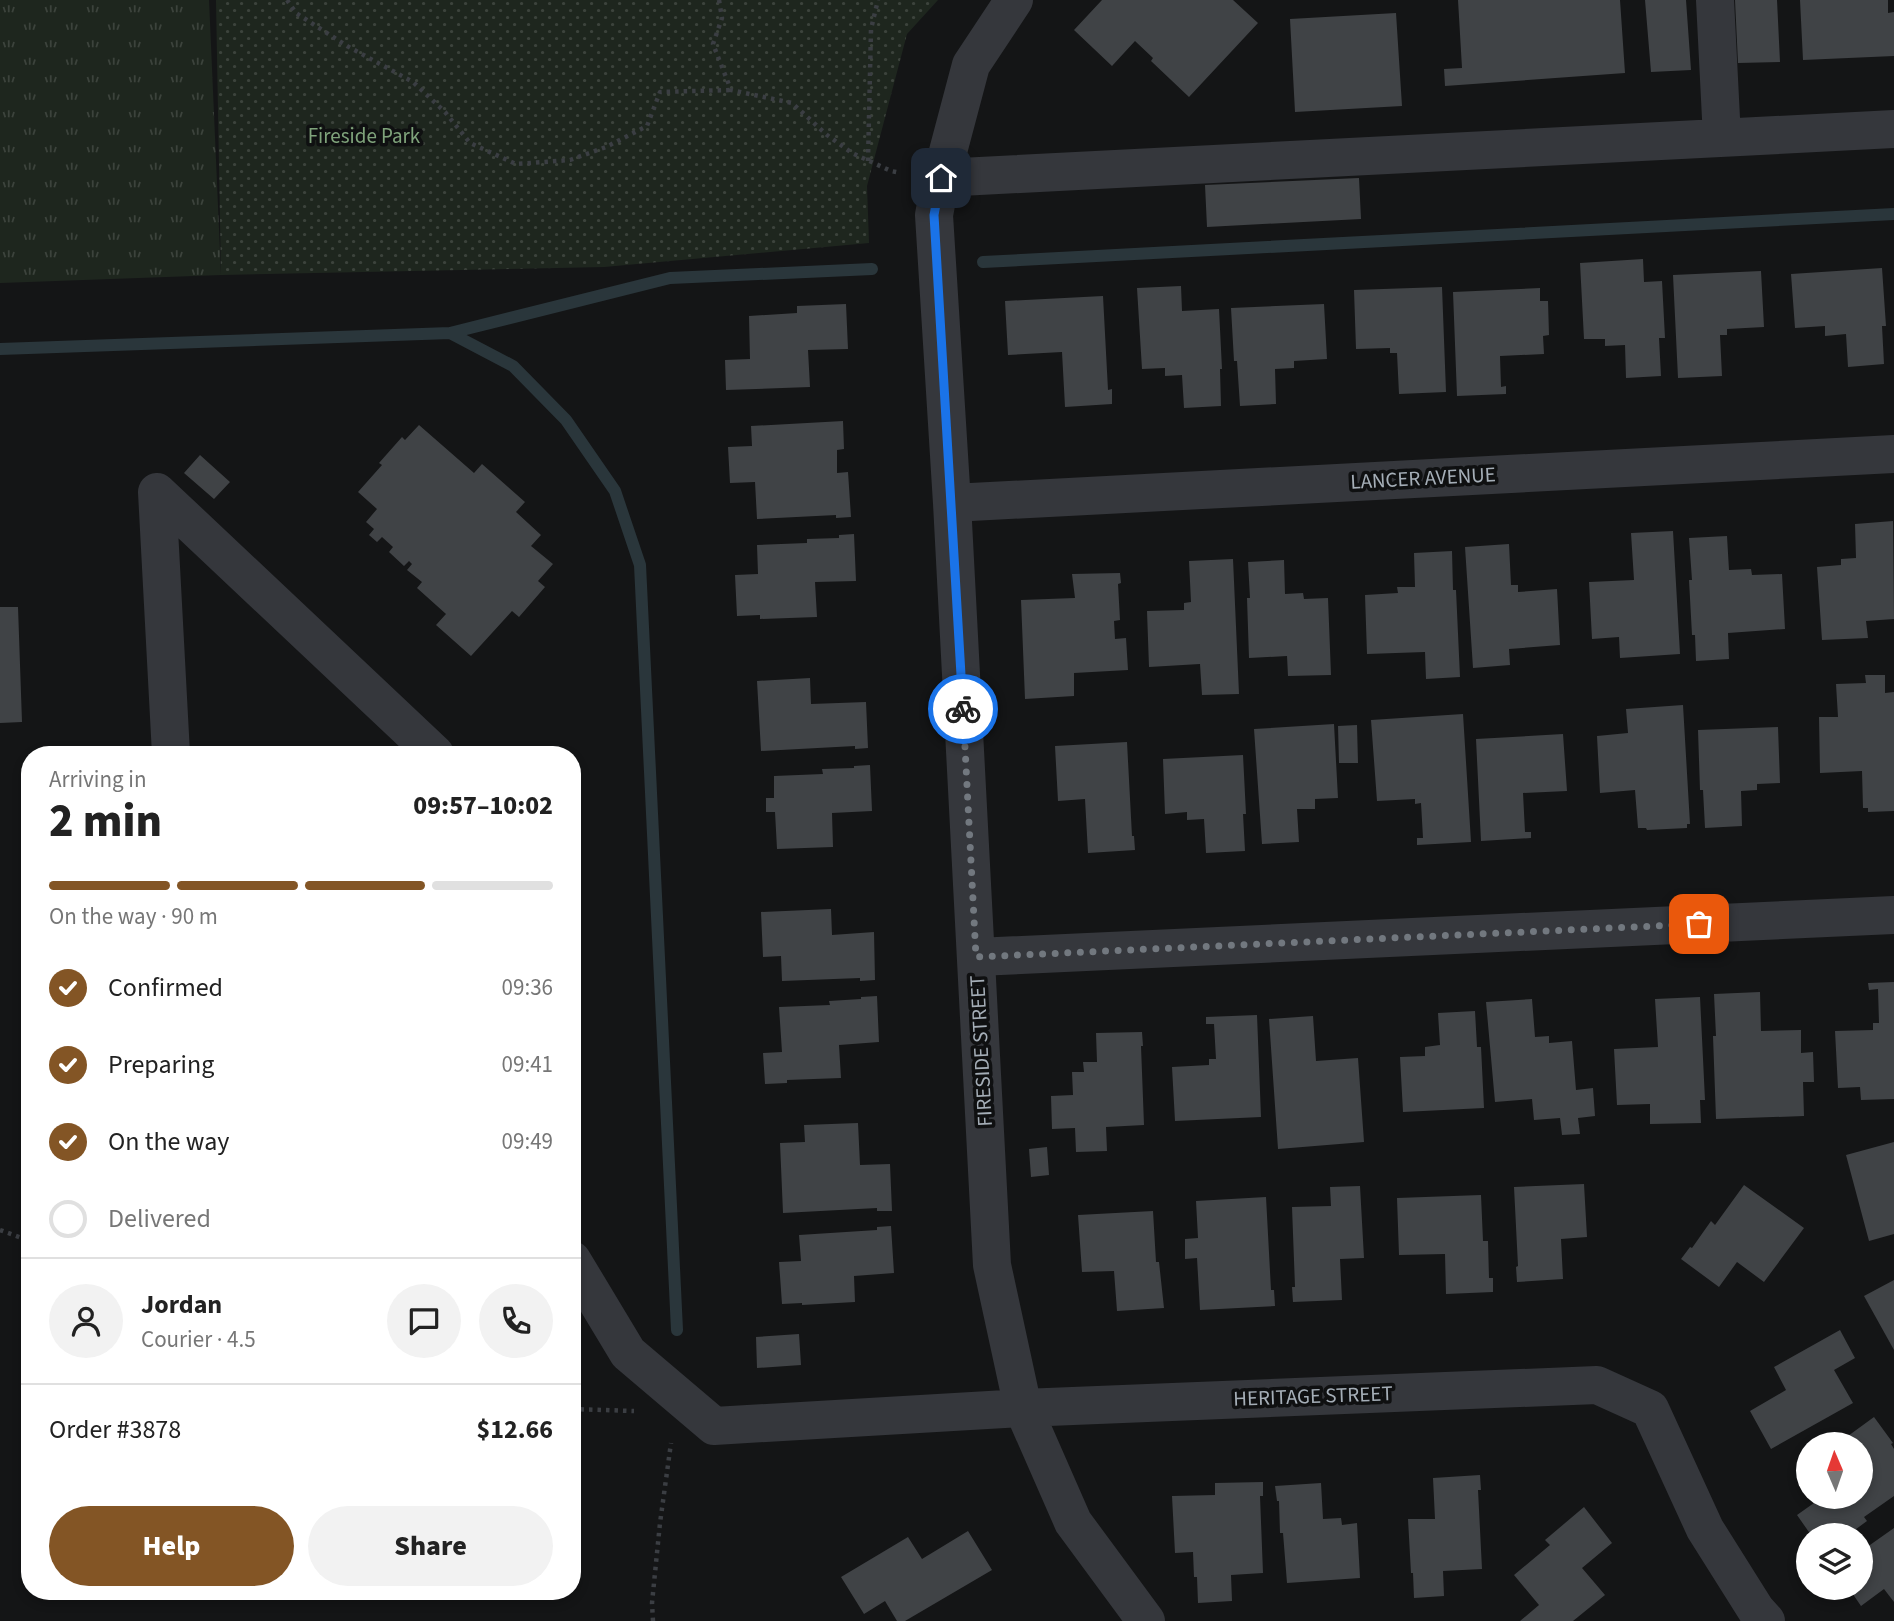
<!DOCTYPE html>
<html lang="en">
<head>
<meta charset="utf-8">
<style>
	:root { --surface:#fff; --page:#f2f2f2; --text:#222; --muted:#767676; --line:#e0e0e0; --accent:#835525 }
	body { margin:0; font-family:"Source Sans 3",sans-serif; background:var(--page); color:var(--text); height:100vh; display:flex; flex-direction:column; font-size:26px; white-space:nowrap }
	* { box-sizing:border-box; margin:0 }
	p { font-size:23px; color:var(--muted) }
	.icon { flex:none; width:38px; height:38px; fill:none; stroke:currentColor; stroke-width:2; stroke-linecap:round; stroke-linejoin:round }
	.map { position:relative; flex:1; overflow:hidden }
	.details { position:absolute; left:21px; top:746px; width:560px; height:854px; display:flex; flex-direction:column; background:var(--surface); border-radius:28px; box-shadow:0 4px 10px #0003 }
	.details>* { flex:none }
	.needle { width:46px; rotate:358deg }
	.fabs { position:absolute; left:1796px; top:1432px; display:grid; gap:14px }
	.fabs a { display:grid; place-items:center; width:77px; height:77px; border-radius:50%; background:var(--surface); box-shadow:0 4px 10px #0003; font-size:35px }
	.pin { position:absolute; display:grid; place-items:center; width:60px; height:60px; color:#fff; margin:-30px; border-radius:14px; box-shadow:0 4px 10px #0006 }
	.courier { position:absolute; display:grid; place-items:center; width:70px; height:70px; margin:-35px; border:5px solid #1a73e8; border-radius:50%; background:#fff; color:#222; box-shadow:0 2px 9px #0007 }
	.headline em { font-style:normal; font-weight:800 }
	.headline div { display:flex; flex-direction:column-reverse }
	.headline { display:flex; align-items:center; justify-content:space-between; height:119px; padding:0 28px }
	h1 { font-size:46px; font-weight:800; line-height:52px }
	.bar { display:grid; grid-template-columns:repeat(4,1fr); gap:10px 7px; align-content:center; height:84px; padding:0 28px }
	.bar i { height:9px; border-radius:5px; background:var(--line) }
	.bar .on { background:var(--accent) }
	.bar p { grid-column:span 4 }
	.line { display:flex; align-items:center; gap:18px; padding:0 28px; border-top:2px solid var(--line) }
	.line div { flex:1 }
	.round { display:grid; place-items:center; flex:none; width:74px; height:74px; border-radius:37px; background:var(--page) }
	ol { padding:0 28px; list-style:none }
	li { display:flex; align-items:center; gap:21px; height:77px }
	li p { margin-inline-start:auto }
	li .icon { padding:7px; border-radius:50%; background:var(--accent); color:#fff; stroke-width:4 }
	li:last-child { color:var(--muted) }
	li i { width:38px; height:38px; border:4px solid var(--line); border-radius:50% }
	.button { display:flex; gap:14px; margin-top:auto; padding:14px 28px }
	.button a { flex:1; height:80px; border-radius:42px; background:var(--accent); color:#fff; font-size:28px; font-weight:800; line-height:80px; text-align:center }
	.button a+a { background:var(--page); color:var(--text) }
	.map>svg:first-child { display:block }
	.grass { fill:url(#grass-tufts) }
	.park { fill:url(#park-dots) }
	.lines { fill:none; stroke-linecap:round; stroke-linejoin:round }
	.stream { stroke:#2a363b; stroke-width:12 }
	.building { fill:#404346 }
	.path { stroke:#3b3e43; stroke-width:4.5; stroke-dasharray:3.5 5; stroke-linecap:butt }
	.minor { stroke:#35373c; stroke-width:38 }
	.done { stroke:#72787f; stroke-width:7; stroke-dasharray:0 12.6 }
	.route { stroke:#1a73e8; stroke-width:9 }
	.labels { text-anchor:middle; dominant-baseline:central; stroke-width:7; stroke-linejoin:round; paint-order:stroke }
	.park-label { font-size:21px; fill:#7fa37b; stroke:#0f1011 }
	.street-label { font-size:21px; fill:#a5aeb7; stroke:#0f1011 }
</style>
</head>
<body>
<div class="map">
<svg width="1894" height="1621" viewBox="0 0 1894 1621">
	<defs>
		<pattern id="grass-tufts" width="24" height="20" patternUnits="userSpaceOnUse" patternTransform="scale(1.75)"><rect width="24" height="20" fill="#1e261e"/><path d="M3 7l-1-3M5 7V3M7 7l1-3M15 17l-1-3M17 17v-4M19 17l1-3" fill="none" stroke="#3c433c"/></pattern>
		<pattern id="park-dots" width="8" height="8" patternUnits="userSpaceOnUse" patternTransform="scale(1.75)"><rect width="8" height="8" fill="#1e261e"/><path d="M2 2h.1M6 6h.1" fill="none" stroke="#3c433c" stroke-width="1.8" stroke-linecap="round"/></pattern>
	</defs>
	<rect width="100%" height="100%" fill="#141516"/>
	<path class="grass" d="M 0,0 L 209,0 L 221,275 L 0,283 Z"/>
	<path class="park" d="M 216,0 L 938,0 L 907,34 L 867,186 L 869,243 L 604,267 L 221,275 Z"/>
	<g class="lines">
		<path class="stream" d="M 983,262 L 1894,214
			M 450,333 L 513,366 L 566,420 L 615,491 L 640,565 L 677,1330
			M 0,349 L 450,333 L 670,278 L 872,269"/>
	</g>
	<path class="building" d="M 1102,0 L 1233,0 L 1258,23 L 1189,97 L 1151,61 L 1153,58 L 1135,41 L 1112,66 L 1074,30 Z
		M 1458,0 L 1620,0 L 1625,73 L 1445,86 L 1444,69 L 1462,68 Z
		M 1645,0 L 1686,0 L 1691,70 L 1651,72 Z
		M 1735,0 L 1777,0 L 1780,62 L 1738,63 Z
		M 1800,0 L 1888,0 L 1888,13 L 1894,12 L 1894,56 L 1803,60 Z
		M 1396,13 L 1402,106 L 1295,112 L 1290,19 Z
		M 1359,178 L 1361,219 L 1207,227 L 1205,185 Z
		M 1643,259 L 1644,282 L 1662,281 L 1665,338 L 1659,338 L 1661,376 L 1626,378 L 1625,345 L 1605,346 L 1605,339 L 1584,339 L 1580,263 Z
		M 1882,268 L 1886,326 L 1882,326 L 1884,364 L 1848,367 L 1846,334 L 1825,336 L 1825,326 L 1795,328 L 1791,274 Z
		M 1761,271 L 1764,327 L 1727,329 L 1727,335 L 1720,335 L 1722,376 L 1678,378 L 1673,275 Z
		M 1181,286 L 1182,311 L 1219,309 L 1222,369 L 1220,369 L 1221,406 L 1184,408 L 1182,375 L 1165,376 L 1165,368 L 1142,369 L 1137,288 Z
		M 1442,287 L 1446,392 L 1399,394 L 1397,353 L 1390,353 L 1390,348 L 1356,349 L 1354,290 Z
		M 1540,288 L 1540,301 L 1548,301 L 1549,335 L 1543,336 L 1544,354 L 1500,356 L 1501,387 L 1506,386 L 1506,394 L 1457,396 L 1453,292 Z
		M 1103,296 L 1108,390 L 1112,389 L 1112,404 L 1065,407 L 1062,352 L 1008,355 L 1005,301 Z
		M 846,304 L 848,349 L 808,350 L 810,387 L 726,390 L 725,360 L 750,359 L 749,316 L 797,313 L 797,306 Z
		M 1324,304 L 1327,359 L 1294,361 L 1294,368 L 1275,369 L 1276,404 L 1240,406 L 1237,361 L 1234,361 L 1231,308 Z
		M 843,421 L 844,449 L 837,450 L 837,473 L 848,472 L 851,517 L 836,518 L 836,515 L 757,519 L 755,482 L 730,483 L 728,447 L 752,446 L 751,426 Z
		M 419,425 L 474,473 L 482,464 L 525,502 L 516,512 L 541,535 L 531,546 L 553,564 L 538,581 L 545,587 L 519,617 L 512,611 L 471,656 L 436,625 L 446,614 L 417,588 L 422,582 L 407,570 L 412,564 L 409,561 L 404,566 L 389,552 L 393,547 L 382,537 L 377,542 L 369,535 L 374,529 L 366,522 L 377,509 L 358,492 L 382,465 L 379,463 L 402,437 L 405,440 Z
		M 200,455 L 230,482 L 214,499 L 184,473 Z
		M 1893,521 L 1894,619 L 1866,621 L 1868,638 L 1822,640 L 1817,567 L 1841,565 L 1841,559 L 1856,558 L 1855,524 Z
		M 1673,531 L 1680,654 L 1620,658 L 1619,637 L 1592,639 L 1589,582 L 1634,580 L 1631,533 Z
		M 854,534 L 856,581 L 815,582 L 817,617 L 760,619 L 760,615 L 737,616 L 735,575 L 758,574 L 757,545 L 807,543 L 807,539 L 839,538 L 839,535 Z
		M 1727,536 L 1729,570 L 1751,569 L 1752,575 L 1782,574 L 1785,629 L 1728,633 L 1729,659 L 1696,661 L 1695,635 L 1692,635 L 1689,580 L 1692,580 L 1689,538 Z
		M 1509,544 L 1511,585 L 1518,585 L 1518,592 L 1557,589 L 1560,645 L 1509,649 L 1510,665 L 1473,668 L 1465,547 Z
		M 1452,551 L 1453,590 L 1456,590 L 1460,677 L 1426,679 L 1425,652 L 1367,654 L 1365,595 L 1398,593 L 1397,587 L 1415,587 L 1414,553 Z
		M 1233,559 L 1239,694 L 1202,695 L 1200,664 L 1149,667 L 1147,611 L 1184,610 L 1184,603 L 1191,602 L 1189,561 Z
		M 1284,560 L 1285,594 L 1303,593 L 1304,599 L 1328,598 L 1331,675 L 1288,676 L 1287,656 L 1249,658 L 1247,598 L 1250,598 L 1248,562 Z
		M 1120,573 L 1121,583 L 1118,584 L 1120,620 L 1114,621 L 1115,639 L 1126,638 L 1128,670 L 1074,673 L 1074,696 L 1025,699 L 1021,600 L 1075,598 L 1072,574 Z
		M 0,607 L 18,607 L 22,722 L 0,723 Z
		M 1865,675 L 1885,675 L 1885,693 L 1894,692 L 1894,811 L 1868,812 L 1868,808 L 1863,808 L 1862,771 L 1820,773 L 1819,717 L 1838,717 L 1836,684 L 1866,683 Z
		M 810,678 L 811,704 L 866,702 L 868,748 L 855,749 L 855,746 L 761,751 L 757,681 Z
		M 1683,705 L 1690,824 L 1687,824 L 1687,828 L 1647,830 L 1646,828 L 1638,828 L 1635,790 L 1600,793 L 1597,736 L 1628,733 L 1626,709 Z
		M 1463,714 L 1471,842 L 1417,845 L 1417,838 L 1423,838 L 1421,803 L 1415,804 L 1415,799 L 1377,801 L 1371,720 Z
		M 1334,724 L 1338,798 L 1315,799 L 1315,809 L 1297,809 L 1299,842 L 1262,844 L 1254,729 Z
		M 1357,725 L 1358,763 L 1339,763 L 1338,726 Z
		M 1778,727 L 1780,783 L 1757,784 L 1757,790 L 1741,791 L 1742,826 L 1705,828 L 1703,790 L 1700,790 L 1698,730 Z
		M 1563,734 L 1567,791 L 1523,793 L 1525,832 L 1531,832 L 1531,838 L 1481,841 L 1476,739 Z
		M 1127,742 L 1132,836 L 1134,836 L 1135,850 L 1088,853 L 1085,799 L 1058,801 L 1055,746 Z
		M 1243,755 L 1246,814 L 1243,814 L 1245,851 L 1206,853 L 1204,819 L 1187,820 L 1187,812 L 1165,814 L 1163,759 Z
		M 870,765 L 872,811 L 832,813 L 833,847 L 777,849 L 775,812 L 766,812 L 766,798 L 774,798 L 774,776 L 823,774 L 822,769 L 854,768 L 854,766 Z
		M 831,909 L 832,935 L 874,932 L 875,980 L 860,981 L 860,978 L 782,981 L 781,956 L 763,957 L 761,912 Z
		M 1894,982 L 1894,1099 L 1861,1100 L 1860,1087 L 1838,1088 L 1835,1031 L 1873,1030 L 1873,1023 L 1879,1023 L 1878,989 L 1869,990 L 1868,983 Z
		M 1760,992 L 1761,1031 L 1801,1030 L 1801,1053 L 1813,1052 L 1814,1082 L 1803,1082 L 1804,1116 L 1716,1119 L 1713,1036 L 1716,1036 L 1714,994 Z
		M 877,996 L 879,1042 L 839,1045 L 841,1078 L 787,1080 L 787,1083 L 765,1084 L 763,1053 L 782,1052 L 779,1007 L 830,1005 L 829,1001 L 861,999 L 861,997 Z
		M 1700,997 L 1705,1100 L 1700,1100 L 1701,1123 L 1650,1124 L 1650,1104 L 1617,1105 L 1614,1049 L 1658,1047 L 1655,999 Z
		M 1532,999 L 1535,1037 L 1549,1036 L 1549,1043 L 1572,1041 L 1576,1090 L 1593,1088 L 1595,1116 L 1578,1118 L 1580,1134 L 1562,1135 L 1560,1118 L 1534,1120 L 1532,1099 L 1495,1102 L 1486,1002 Z
		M 1475,1011 L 1477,1047 L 1481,1047 L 1484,1108 L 1403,1112 L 1400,1057 L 1425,1056 L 1425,1047 L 1440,1045 L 1438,1013 Z
		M 1257,1015 L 1261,1117 L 1175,1121 L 1172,1067 L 1209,1065 L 1209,1059 L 1216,1059 L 1214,1024 L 1206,1024 L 1206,1017 Z
		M 1313,1016 L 1316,1061 L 1358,1058 L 1364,1142 L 1278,1149 L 1269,1019 Z
		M 1142,1032 L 1143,1046 L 1141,1046 L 1144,1125 L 1106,1127 L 1107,1151 L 1076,1152 L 1075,1128 L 1052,1129 L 1051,1096 L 1073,1095 L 1072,1072 L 1084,1072 L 1083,1062 L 1097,1062 L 1096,1033 Z
		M 858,1123 L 860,1165 L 890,1164 L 892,1211 L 877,1211 L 877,1208 L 783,1213 L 780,1143 L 805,1142 L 804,1125 Z
		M 1894,1142 L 1894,1234 L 1869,1241 L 1846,1155 Z
		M 1047,1147 L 1049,1175 L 1031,1177 L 1029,1149 Z
		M 1584,1184 L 1587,1237 L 1561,1239 L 1563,1279 L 1517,1282 L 1516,1267 L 1518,1266 L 1514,1187 Z
		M 1744,1185 L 1804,1228 L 1764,1282 L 1737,1262 L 1719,1287 L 1681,1259 L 1690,1247 L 1692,1248 L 1711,1221 L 1715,1225 Z
		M 1360,1186 L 1364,1258 L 1340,1259 L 1342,1300 L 1293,1302 L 1292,1287 L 1295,1287 L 1292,1207 L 1331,1206 L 1330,1187 Z
		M 1481,1195 L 1483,1241 L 1488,1241 L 1489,1278 L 1493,1278 L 1493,1292 L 1446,1294 L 1445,1254 L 1399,1255 L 1397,1198 Z
		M 1266,1197 L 1271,1290 L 1274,1290 L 1275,1306 L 1200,1310 L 1197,1258 L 1185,1259 L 1185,1239 L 1198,1238 L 1196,1201 Z
		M 1153,1211 L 1156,1262 L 1159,1262 L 1164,1308 L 1117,1311 L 1114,1271 L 1082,1272 L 1078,1215 Z
		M 891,1226 L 894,1273 L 854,1276 L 855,1302 L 802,1305 L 802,1303 L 782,1304 L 779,1262 L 801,1261 L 799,1235 L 877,1230 L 877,1227 Z
		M 1894,1280 L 1894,1350 L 1864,1296 Z
		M 1840,1330 L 1855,1358 L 1834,1370 L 1853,1403 L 1771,1449 L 1750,1411 L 1786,1390 L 1774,1367 Z
		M 799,1334 L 801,1365 L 757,1368 L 756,1337 Z
		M 1874,1417 L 1893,1443 L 1891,1444 L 1894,1449 L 1894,1496 L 1864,1517 L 1867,1521 L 1848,1535 L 1811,1535 L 1797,1515 L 1821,1498 L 1819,1496 L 1860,1496 L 1860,1444 L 1837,1444 Z
		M 1808,1464 L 1808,1480 L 1800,1470 Z
		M 1480,1475 L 1481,1490 L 1478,1490 L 1482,1569 L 1443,1571 L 1444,1596 L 1414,1598 L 1413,1573 L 1411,1573 L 1408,1519 L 1435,1519 L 1433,1478 Z
		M 1263,1482 L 1263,1496 L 1260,1496 L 1263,1573 L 1231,1575 L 1232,1601 L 1198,1603 L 1197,1577 L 1194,1577 L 1193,1552 L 1175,1553 L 1172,1496 L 1215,1495 L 1215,1483 Z
		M 1321,1483 L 1323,1519 L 1341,1518 L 1342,1525 L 1357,1523 L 1360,1578 L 1287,1583 L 1283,1533 L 1280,1533 L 1279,1501 L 1277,1501 L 1275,1486 Z
		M 1584,1507 L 1612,1543 L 1582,1568 L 1605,1595 L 1573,1621 L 1520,1621 L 1539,1605 L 1514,1575 L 1550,1545 L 1545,1540 Z
		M 1894,1528 L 1894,1602 L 1884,1589 L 1861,1606 L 1848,1587 L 1860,1587 L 1860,1552 Z
		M 968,1531 L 992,1570 L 905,1621 L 897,1621 L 885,1601 L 864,1614 L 841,1577 L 908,1537 L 922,1559 Z"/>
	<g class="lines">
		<path class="path" d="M 287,0 L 296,13 L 347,46 L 413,82 L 445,112 L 470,143 L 516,164 L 570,160 L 606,147 L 647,126 L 660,92 L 731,90
			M 719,0 L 722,18 L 713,44 L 731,90 L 792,103 L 827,135 L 852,153 L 891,171 L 901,173
			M 868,161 L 871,29 L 878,0
			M 0,1230 L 30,1241
			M 572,1409 L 634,1411
			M 653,1621 L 652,1603 L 660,1523 L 671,1443"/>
		<path class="minor" d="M 1014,0 L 971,65 L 941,178 L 934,215 L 952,503 L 992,1265 L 1023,1408 L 1073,1522 L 1146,1621
			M 1715,0 L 1722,138
			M 941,178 L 1894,129
			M 952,503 L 1894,454
			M 171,754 L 157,492 L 435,754
			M 977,957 L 1894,915
			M 572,1260 L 628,1353 L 714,1426 L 1023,1408 L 1597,1385 L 1650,1409 L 1705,1529 L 1756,1610 L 1766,1621"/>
	</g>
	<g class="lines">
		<path class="done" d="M 963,709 L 976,957 L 1699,924"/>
		<path class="route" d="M 941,178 L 934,215 L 963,709"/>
	</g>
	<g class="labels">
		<g class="park-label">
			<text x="364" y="136">Fireside Park</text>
		</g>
		<g class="street-label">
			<text transform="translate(1423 478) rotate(-3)">LANCER AVENUE</text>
			<text transform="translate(981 1051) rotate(-93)">FIRESIDE STREET</text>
			<text transform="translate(1313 1396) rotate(-2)">HERITAGE STREET</text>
		</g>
	</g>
</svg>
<div class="fabs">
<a><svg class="needle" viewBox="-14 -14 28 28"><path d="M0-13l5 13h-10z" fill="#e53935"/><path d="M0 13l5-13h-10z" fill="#767676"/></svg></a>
<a><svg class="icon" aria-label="layers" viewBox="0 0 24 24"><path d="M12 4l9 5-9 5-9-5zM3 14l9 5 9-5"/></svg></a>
</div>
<div class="pin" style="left:1699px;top:924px;background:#ea580c"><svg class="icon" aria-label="bag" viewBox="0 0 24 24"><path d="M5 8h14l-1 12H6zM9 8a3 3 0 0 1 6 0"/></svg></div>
<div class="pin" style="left:941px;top:178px;background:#1f2937"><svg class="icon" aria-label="home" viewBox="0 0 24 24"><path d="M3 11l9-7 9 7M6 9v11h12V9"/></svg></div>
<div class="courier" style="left:963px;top:709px"><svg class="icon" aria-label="bike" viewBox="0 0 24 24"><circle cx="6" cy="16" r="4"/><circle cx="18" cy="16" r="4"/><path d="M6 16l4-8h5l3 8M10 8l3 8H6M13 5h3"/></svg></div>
<section class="details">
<div class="headline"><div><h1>2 min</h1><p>Arriving in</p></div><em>09:57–10:02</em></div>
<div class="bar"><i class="on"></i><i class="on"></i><i class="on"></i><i></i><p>On the way · 90 m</p></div>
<ol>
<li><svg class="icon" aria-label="check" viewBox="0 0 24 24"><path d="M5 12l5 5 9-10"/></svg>Confirmed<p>09:36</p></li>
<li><svg class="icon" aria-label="check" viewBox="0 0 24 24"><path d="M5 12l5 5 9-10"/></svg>Preparing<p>09:41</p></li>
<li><svg class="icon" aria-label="check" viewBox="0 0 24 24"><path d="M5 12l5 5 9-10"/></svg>On the way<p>09:49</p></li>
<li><i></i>Delivered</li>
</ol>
<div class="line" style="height:126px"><a class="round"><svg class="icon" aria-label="person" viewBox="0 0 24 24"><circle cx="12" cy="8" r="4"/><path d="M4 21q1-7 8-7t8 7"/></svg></a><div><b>Jordan</b><p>Courier · 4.5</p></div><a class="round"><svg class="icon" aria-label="chat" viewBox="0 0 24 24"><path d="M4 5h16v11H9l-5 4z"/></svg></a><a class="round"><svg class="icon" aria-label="phone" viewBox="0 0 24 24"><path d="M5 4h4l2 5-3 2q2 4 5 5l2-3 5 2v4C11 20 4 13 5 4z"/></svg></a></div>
<div class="line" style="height:91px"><div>Order #3878</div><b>$12.66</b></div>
<div class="button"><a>Help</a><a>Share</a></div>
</section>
</div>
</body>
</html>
